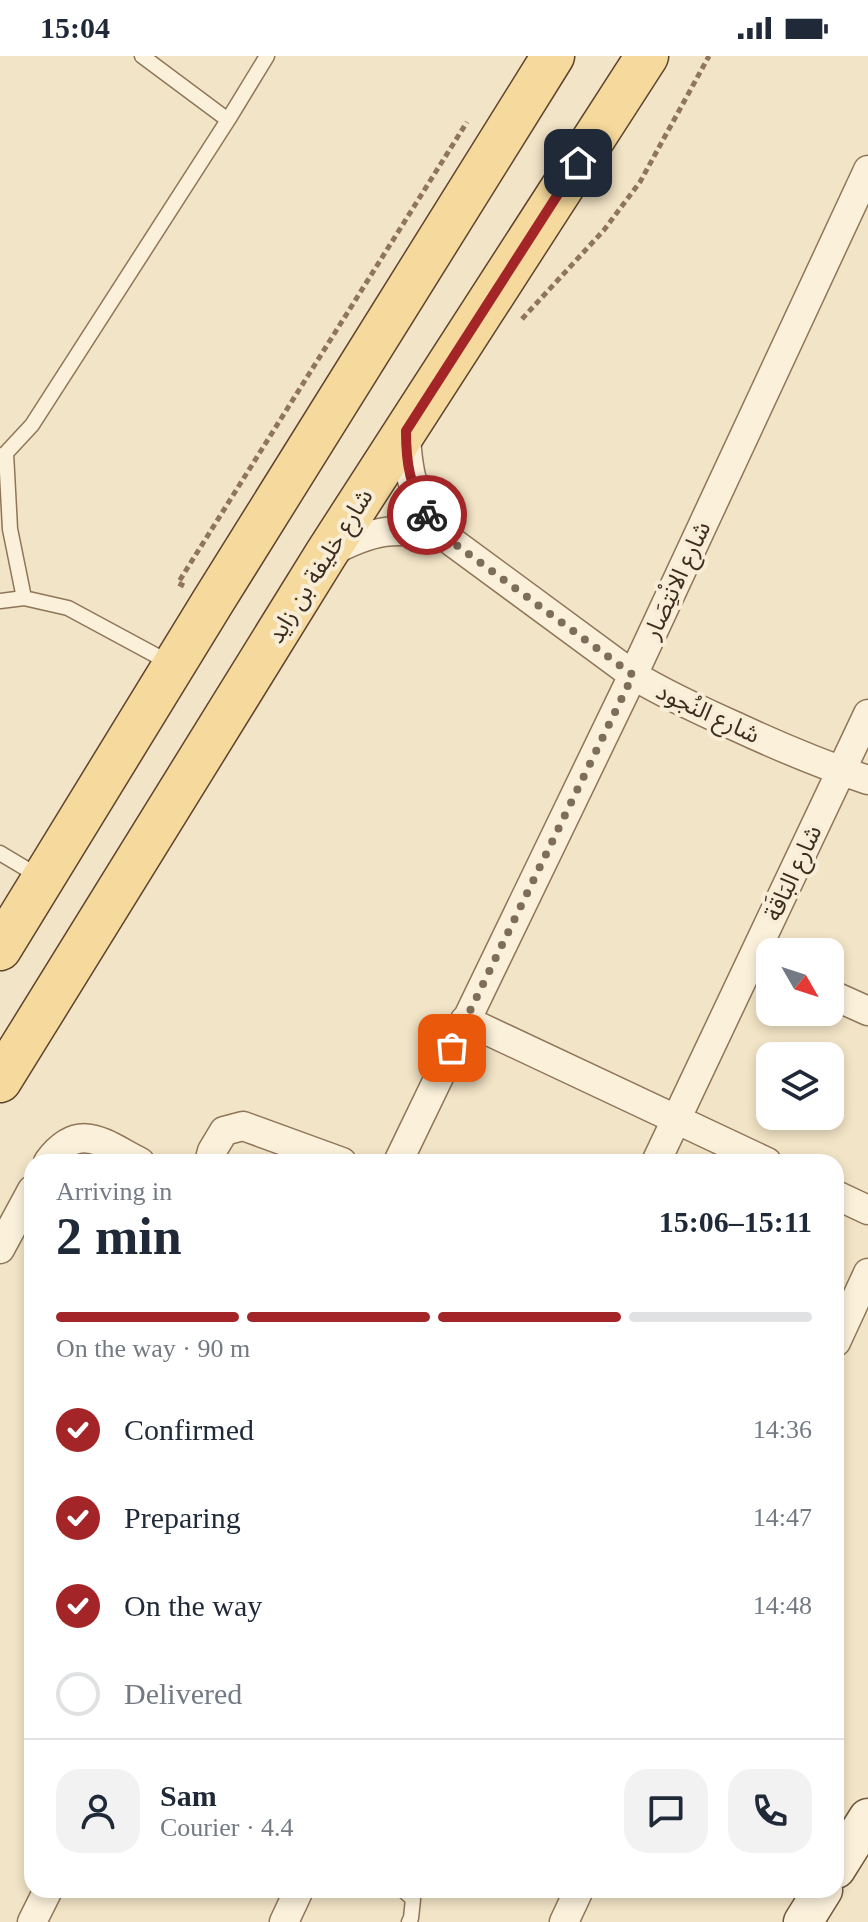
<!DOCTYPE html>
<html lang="en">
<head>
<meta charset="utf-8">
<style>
	:root { --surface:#fff; --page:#f2f2f3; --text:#1f2937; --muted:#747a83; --line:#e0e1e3; --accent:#a32528 }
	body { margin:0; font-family:"Times New Roman","Noto Sans Arabic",serif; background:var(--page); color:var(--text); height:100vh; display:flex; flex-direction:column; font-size:30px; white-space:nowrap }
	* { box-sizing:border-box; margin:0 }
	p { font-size:26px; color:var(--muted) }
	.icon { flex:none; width:44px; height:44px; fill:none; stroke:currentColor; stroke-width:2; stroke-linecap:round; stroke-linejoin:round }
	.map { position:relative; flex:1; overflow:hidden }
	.drawer { position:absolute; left:24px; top:1098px; width:820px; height:744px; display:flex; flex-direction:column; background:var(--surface); border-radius:24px; box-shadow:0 4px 12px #0003 }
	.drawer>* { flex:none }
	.needle { width:52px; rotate:129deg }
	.controls { position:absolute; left:756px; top:882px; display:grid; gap:16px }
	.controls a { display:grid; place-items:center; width:88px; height:88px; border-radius:16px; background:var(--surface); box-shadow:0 4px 12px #0003; font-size:40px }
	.pin { position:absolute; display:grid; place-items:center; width:68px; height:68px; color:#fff; margin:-34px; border-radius:16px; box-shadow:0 4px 12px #0006 }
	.courier { position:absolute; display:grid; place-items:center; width:80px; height:80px; margin:-40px; border:6px solid #a32528; border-radius:50%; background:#fff; color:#222; box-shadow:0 2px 10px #0007 }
	.summary em { font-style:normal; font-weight:800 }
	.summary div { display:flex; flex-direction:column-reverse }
	.summary { display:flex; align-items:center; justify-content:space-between; height:136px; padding:0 32px }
	h1 { font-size:52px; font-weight:800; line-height:60px }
	.bar { display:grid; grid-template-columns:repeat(4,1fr); gap:12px 8px; align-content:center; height:96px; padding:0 32px }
	.bar i { height:10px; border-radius:6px; background:var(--line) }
	.bar .on { background:var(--accent) }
	.bar p { grid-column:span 4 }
	.line { display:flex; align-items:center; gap:20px; padding:0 32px; border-top:2px solid var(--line) }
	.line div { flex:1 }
	.round { display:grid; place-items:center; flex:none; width:84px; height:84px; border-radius:24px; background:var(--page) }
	ol { padding:0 32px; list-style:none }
	li { display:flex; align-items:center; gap:24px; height:88px }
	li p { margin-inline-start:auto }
	li .icon { padding:8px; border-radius:50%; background:var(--accent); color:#fff; stroke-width:4 }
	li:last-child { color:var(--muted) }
	li i { width:44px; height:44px; border:4px solid var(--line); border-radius:50% }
	.status { display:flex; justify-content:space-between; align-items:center; height:56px; padding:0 40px; background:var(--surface); direction:ltr }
	.status svg { height:22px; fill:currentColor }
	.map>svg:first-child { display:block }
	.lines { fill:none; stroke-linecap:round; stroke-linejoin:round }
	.lane-casing { stroke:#8f755a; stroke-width:17 }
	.street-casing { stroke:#8f755a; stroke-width:31 }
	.secondary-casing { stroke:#71563d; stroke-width:41 }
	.primary-casing { stroke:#5d432e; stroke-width:45 }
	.path { stroke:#8f755a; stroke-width:5; stroke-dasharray:6 4; stroke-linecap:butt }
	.lane { stroke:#fbf1db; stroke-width:14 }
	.street { stroke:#fbf1db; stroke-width:28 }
	.secondary { stroke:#fbf1db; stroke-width:38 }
	.primary { stroke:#f6d99c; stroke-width:42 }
	.done { stroke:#7d6d59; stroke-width:8; stroke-dasharray:0 14.4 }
	.route { stroke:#a32528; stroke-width:10 }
	.labels { text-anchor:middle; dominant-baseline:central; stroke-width:8; stroke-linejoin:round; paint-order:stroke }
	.street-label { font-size:24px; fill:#3e2d1f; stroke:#f8eed7 }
</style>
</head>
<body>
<div class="status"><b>15:04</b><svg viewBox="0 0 49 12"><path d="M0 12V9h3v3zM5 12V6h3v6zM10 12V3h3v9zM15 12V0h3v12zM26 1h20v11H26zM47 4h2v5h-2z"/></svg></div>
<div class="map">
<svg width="868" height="1866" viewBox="0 0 868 1866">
	<rect width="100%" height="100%" fill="#f2e4c6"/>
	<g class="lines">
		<g class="lane-casing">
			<path id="lane" d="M 142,0 L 228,64
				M 6,397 L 10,473 L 24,542
				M 0,401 L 6,397 L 32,369 L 228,64 L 267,0
				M 0,545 L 24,542 L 68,552 L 170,607
				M 0,797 L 40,821
				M 403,1834 L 413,1843 L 411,1862 L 409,1866"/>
		</g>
		<g class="street-casing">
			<path id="street" d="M 406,375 C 407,418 415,456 451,485 L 633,619 C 666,639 701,655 737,671 C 780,691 823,709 868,724
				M 327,498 C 373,473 395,470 445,481
				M 830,938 L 868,955
				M 465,964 L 767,1106
				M 48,1106 C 79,1064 103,1087 140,1106
				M 209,1106 L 212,1095 L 224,1075 L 243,1070 L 342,1106
				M 398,1106 L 633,619 L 868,114
				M 656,1106 L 868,658
				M 836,1139 L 868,1154
				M 0,1193 L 32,1134
				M 836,1286 L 868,1217
				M 32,1866 L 48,1834
				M 284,1866 L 299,1834
				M 564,1866 L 579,1834"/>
		</g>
		<g class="secondary-casing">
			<path id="secondary" d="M 836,1813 L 868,1762
				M 803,1866 L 823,1834"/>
		</g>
		<g class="primary-casing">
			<path id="primary" d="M 0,893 L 212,547 L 553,0
				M 0,1025 L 326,498 L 647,0"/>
		</g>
		<path class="path" d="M 522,263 L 604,174 L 640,126 L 709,0
			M 184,530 L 178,527 L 467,66"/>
		<use href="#lane" class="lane"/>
		<use href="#street" class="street"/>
		<use href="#secondary" class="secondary"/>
		<use href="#primary" class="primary"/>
	</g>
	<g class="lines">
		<path class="done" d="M 427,459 L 451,485 L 633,619 L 452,992"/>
		<path class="route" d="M 427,459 C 410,429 406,409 406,375 L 578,107"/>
	</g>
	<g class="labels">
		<g class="street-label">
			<text transform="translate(320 510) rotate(-58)">شارع خليفة بن زايد</text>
			<text transform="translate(677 524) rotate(-65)">شارع الانْتِصَار</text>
			<text transform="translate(708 657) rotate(25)">شارع النُجود</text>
			<text transform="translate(793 817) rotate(-65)">شارع البَاقَة</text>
		</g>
	</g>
</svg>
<div class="controls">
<a><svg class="needle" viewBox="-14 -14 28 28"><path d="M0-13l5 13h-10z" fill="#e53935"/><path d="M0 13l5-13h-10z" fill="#747a83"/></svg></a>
<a><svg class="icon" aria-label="layers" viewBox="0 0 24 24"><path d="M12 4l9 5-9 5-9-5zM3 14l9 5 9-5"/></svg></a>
</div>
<div class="pin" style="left:452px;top:992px;background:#ea580c"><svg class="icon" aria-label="bag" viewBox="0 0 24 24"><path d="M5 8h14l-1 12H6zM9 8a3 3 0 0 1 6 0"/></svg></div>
<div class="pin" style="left:578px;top:107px;background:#1f2937"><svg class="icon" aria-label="home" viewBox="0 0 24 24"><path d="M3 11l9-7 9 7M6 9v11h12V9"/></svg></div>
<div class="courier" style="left:427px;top:459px"><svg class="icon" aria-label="bike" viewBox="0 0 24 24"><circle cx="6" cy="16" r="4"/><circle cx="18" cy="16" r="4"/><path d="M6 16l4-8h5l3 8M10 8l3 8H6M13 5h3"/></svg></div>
<section class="drawer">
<div class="summary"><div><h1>2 min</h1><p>Arriving in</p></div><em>15:06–15:11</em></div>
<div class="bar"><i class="on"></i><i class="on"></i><i class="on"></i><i></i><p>On the way · 90 m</p></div>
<ol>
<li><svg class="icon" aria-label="check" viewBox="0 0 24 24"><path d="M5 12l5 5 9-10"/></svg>Confirmed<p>14:36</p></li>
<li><svg class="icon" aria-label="check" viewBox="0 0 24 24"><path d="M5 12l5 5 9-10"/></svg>Preparing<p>14:47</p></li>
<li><svg class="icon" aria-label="check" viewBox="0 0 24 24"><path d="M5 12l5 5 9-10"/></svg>On the way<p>14:48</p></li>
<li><i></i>Delivered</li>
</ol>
<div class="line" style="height:144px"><a class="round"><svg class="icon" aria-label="person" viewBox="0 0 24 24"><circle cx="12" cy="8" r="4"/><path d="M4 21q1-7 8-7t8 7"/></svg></a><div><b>Sam</b><p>Courier · 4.4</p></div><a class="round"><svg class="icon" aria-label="chat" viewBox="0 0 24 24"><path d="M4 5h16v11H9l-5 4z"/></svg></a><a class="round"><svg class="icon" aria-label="phone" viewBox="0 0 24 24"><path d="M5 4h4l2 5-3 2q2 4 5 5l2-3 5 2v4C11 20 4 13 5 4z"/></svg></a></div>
</section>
</div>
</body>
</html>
